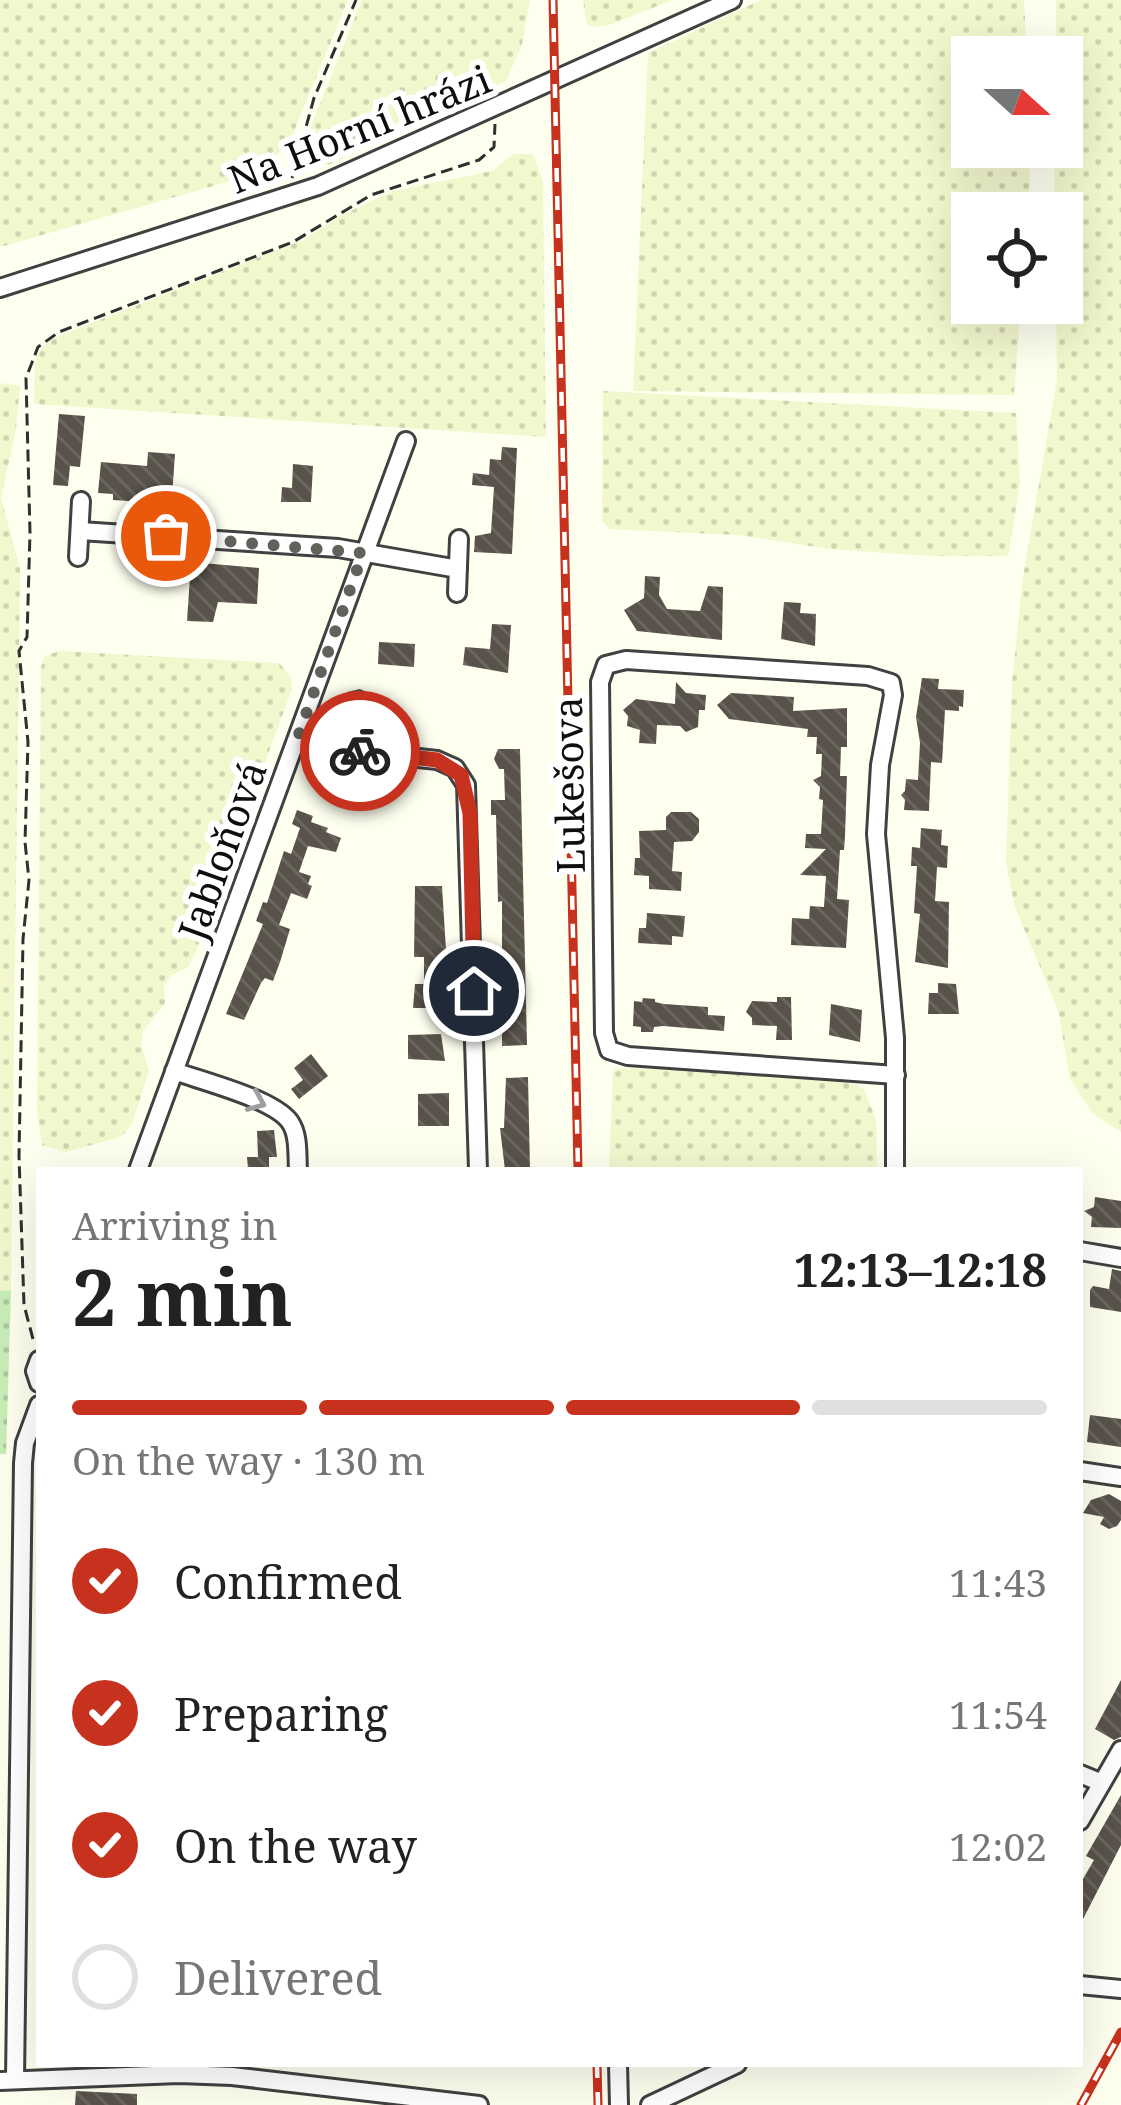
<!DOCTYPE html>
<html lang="en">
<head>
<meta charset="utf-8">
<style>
	:root { --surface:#fff; --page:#f6f6f6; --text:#222; --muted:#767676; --line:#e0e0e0; --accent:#c7321e }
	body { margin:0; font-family:"Noto Serif",serif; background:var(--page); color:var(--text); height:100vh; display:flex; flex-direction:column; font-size:45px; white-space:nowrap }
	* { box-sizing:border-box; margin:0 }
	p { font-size:39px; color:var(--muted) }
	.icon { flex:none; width:66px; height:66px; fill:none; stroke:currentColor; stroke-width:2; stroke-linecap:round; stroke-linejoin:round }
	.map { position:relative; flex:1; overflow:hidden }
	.side { position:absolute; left:36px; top:1167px; width:1047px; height:900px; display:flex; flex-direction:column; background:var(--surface); border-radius:0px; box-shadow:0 12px 48px #0002 }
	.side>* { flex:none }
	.needle { width:78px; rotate:111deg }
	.buttons { position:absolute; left:951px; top:36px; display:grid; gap:24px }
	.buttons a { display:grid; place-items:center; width:132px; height:132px; border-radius:0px; background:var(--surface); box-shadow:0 12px 48px #0002; font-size:60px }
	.pin { position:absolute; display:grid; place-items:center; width:102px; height:102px; color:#fff; margin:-51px; border:6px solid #fff; border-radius:50%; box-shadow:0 3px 12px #0007 }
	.courier { position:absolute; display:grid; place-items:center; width:120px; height:120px; margin:-60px; border:9px solid #c7321e; border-radius:50%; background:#fff; color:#222; box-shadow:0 3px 15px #0007 }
	.head em { font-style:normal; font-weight:700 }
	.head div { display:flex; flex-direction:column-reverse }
	.head { display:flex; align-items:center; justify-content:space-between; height:204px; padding:0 36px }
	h1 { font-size:78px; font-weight:700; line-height:90px }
	.bar { display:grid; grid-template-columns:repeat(4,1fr); gap:18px 12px; align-content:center; height:144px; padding:0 36px }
	.bar i { height:15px; border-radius:9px; background:var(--line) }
	.bar .on { background:var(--accent) }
	.bar p { grid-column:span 4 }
	ol { padding:0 36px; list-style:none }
	li { display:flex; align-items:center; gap:36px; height:132px }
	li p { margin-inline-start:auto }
	li .icon { padding:12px; border-radius:50%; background:var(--accent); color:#fff; stroke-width:4 }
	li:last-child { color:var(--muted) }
	li i { width:66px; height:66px; border:6px solid var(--line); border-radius:50% }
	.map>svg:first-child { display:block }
	.farmland { fill:url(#farmland-dots) }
	.grass { fill:url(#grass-dots) }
	.building { fill:url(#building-back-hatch) }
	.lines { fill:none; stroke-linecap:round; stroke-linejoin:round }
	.minor-casing { stroke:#414141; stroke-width:22 }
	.path { stroke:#303030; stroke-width:3; stroke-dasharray:12 6; stroke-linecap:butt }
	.minor { stroke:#fff; stroke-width:16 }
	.rail-casing { stroke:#c7321e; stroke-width:9 }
	.rail { stroke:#fff; stroke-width:4.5; stroke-dasharray:14; stroke-linecap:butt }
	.oneway { stroke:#9f9f9f }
	.done { stroke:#62625d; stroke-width:12; stroke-dasharray:0 21.6 }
	.route { stroke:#c7321e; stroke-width:15 }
	.labels { text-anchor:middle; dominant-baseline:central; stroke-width:12; stroke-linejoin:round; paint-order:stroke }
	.street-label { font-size:39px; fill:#0e0e0e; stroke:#fff }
</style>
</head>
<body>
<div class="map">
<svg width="1121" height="2105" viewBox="0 0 1121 2105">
	<defs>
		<pattern id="farmland-dots" width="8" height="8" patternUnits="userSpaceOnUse" patternTransform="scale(3)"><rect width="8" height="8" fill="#f3f7ce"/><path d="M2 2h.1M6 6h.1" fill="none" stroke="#cfd3b0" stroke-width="1.8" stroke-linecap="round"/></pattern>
		<pattern id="grass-dots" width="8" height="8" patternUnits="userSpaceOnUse" patternTransform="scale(3)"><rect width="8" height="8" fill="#caecb7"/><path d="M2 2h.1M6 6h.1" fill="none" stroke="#acc99c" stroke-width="1.8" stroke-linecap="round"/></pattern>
		<pattern id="building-back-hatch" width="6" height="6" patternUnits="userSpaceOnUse" patternTransform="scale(3)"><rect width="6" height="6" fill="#58524a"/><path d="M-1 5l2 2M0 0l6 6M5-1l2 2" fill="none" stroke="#6b6660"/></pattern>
	</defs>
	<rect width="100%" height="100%" fill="#fffff0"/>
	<path class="farmland" d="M 0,0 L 348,0 L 292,136 L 278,154 L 261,167 L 234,180 L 0,247 Z
		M 362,0 L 530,0 L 522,45 L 506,81 L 488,90 L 465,92 L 441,113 L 331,164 L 310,168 L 304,153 L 310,128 Z
		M 583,0 L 673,0 L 609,25 L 593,27 L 587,25 Z
		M 761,0 L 1024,0 L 1027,57 L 972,57 L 972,147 L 1030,147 L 1029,213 L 972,213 L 972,303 L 1021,303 L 1014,395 L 633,391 L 648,53 Z
		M 1056,0 L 1121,0 L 1121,1132 L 1093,1114 L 1070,1079 L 1058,1010 L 1015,907 L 1006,863 L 1012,683 L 1023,577 L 1057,380 L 1056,303 L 1062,303 L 1062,213 L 1054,213 L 1055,147 L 1062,147 L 1062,57 L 1056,57 Z
		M 514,154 L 533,154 L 543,182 L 546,437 L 34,404 L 35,363 L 40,350 L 51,339 L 303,240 L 340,216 L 393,191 L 492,171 Z
		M 0,383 L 20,386 L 16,429 L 1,498 L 20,568 L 11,1291 L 0,1290 Z
		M 603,391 L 1016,413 L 1020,482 L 1009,552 L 1007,556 L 931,556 L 830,549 L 738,535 L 609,529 L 602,520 Z
		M 59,651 L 279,663 L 291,677 L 292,689 L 246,814 L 232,831 L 218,866 L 217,890 L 196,952 L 188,967 L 170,976 L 164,986 L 165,1003 L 143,1031 L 141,1045 L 149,1071 L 132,1124 L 121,1137 L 65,1152 L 42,1145 L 37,1110 L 41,667 L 45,656 Z
		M 674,1067 L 848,1081 L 864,1089 L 876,1120 L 877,1170 L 609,1170 L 613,1069 Z"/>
	<path class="grass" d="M 0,1290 L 11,1291 L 6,1454 L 0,1454 Z"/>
	<path class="building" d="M 59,414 L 85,416 L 80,467 L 70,466 L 68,486 L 53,485 Z
		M 502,447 L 517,448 L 512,554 L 474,552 L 475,536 L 491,533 L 494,487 L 472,485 L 473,473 L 489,475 L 490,459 L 501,460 Z
		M 148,452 L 175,454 L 172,497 L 158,496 L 158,503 L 113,500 L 113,494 L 98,493 L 101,462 L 147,466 Z
		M 293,464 L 313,466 L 311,502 L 281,502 L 282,487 L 292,488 Z
		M 191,562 L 259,568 L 257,604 L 218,602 L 213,622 L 187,621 Z
		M 645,576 L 660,577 L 659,595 L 667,609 L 700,611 L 708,586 L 723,587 L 722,640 L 637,631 L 624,610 L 644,598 Z
		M 784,602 L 801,603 L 800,613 L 816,614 L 815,646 L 781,639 Z
		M 492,624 L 511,625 L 508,673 L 463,665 L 465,647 L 490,649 Z
		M 379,642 L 415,644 L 414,667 L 378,664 Z
		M 922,678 L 939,679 L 938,689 L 964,690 L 963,707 L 959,706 L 959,711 L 945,710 L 942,763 L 931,762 L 929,811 L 904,810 L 905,800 L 901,795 L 905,791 L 906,779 L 918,780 L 920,743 L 916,717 Z
		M 676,682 L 686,693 L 706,695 L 705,710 L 699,710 L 698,727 L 686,732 L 680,726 L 657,725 L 656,744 L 639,743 L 640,730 L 627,726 L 628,716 L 623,710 L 636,699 L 675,704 Z
		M 360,689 L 369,693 L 369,701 L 375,702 L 373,726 L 345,724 L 347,692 Z
		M 731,693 L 794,697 L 793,711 L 847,708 L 847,747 L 841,747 L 840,776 L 847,776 L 845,836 L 844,850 L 840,850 L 837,899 L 849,900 L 846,948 L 791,945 L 792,918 L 809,919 L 810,906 L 824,907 L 826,876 L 800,875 L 826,849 L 805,848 L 806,834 L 821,834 L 823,800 L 819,799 L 820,787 L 813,780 L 821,776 L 822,754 L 816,754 L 817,737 L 807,737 L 808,729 L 729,719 L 717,705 Z
		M 498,749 L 520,749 L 527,1045 L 502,1046 L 502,901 L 498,902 L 496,815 L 491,815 L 491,800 L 505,800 L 504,769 L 499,769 L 494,759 Z
		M 297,810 L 313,816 L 311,822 L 328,828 L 326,832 L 341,838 L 336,852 L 308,846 L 299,872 L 311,876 L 308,884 L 312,886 L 307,899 L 291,893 L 279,925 L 290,929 L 280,962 L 273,981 L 265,978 L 261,983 L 244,1020 L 226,1014 L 263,924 L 256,921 L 263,902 L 267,903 L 284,851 L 291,854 L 300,828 L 292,824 Z
		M 671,812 L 691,812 L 699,819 L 699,832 L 692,841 L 674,842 L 672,871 L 682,872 L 681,891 L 649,889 L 649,876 L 634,875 L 635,858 L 640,858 L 639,831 L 666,830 L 666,817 Z
		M 921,828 L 942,830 L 941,845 L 948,846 L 947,868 L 937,867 L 935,901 L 949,902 L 948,968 L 915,962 L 920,914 L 914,913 L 917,866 L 911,866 L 912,847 L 920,848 Z
		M 415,886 L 442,886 L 447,966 L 443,966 L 444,1003 L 435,1003 L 435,1008 L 413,1008 L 415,984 L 424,984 L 424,957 L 414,957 Z
		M 647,913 L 685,916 L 683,937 L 672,936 L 672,945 L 638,943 L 639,928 L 646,928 Z
		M 938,983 L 956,984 L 959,1014 L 928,1014 L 929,993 L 938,993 Z
		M 777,997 L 791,997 L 792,1040 L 776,1040 L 777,1026 L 752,1025 L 752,1018 L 746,1012 L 752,1001 L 777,1002 Z
		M 643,998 L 655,999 L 655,1002 L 664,1004 L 708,1007 L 708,1015 L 725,1016 L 724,1031 L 663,1026 L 654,1027 L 653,1032 L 641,1032 L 641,1027 L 633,1026 L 634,1001 L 642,1002 Z
		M 831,1004 L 862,1010 L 860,1042 L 829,1035 Z
		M 441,1034 L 445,1061 L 408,1059 L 408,1035 Z
		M 311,1054 L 328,1076 L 299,1099 L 291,1089 L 303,1080 L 294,1068 Z
		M 528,1077 L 530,1170 L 505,1170 L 500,1128 L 504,1128 L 506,1078 Z
		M 449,1093 L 449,1126 L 418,1126 L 418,1094 Z
		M 274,1130 L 277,1157 L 269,1157 L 269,1169 L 248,1169 L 247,1157 L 258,1157 L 257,1131 Z
		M 1095,1197 L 1121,1201 L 1121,1228 L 1091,1227 L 1092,1217 L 1084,1211 L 1094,1207 Z
		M 1112,1269 L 1121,1271 L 1121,1312 L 1090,1307 L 1090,1290 L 1093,1286 L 1109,1289 Z
		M 1090,1415 L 1121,1419 L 1121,1447 L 1087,1442 Z
		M 1109,1494 L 1121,1501 L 1121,1520 L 1117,1526 L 1109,1529 L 1100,1524 L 1104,1517 L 1083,1513 L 1091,1500 Z
		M 1121,1680 L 1121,1737 L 1114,1740 L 1095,1729 Z
		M 1121,1795 L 1121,1845 L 1080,1925 L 1080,1884 L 1094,1860 L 1086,1856 Z
		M 76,2091 L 137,2094 L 137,2105 L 75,2105 Z"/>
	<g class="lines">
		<g class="minor-casing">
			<path id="minor" d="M 0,288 L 318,186 L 732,0
				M 80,531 L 338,548 L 458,569
				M 78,557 L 81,501
				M 457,593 L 459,539
				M 299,734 L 363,752 L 437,760 L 455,768 L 466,785 L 478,1170
				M 174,1071 C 202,1081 274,1099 290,1122 C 299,1135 297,1155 298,1170
				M 138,1170 L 406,441
				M 895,1170 L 895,1038 L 876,834 L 880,765 L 893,695 L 891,683 L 868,676 L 626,660 L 606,665 L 600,682 L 604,1033 L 609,1050 L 628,1056 L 896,1075
				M 1080,1251 L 1121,1258
				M 39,1360 L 35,1371 L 39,1383
				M 1080,1471 L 1121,1477
				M 1080,1774 L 1102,1783
				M 1080,1821 L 1121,1750
				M 1080,1985 L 1121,1989
				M 618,2064 L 619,2105
				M 15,2080 L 23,1463 L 25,1443 L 39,1405
				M 0,2081 L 179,2074 L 232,2076 L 479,2105
				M 650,2105 L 737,2064"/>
		</g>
		<path class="path" d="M 292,178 L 314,98 L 356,0
			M 33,1339 L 24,1305 L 19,1156 L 23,939 L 29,880 L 25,842 L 28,742 L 19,651 L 27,637 L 30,533 L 26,378 L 38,347 L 59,332 L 293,242 L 371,195 L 479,160 L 494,147 L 495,124"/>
		<use href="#minor" class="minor"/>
		<g class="rail-casing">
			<path id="rail" d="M 553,0 L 578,1170
				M 597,2064 L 598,2105
				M 1081,2105 L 1121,2032"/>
		</g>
		<use href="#rail" class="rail"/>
	</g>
	<defs><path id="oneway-chevron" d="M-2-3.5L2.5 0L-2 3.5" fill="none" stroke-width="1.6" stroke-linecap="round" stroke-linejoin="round" transform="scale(3)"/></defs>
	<use class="oneway" href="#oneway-chevron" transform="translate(257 1102) rotate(23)"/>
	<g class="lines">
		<path class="done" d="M 166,536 L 363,553 L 299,734 L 360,751"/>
		<path class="route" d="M 360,751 L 437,760 L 461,775 L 470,813 L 474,991"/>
	</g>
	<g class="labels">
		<g class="street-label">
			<text transform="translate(359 128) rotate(-22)">Na Horní hrázi</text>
			<text transform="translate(568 785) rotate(-91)">Lukešova</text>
			<text transform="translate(221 850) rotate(-70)">Jabloňová</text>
		</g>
	</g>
</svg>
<div class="buttons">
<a><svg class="needle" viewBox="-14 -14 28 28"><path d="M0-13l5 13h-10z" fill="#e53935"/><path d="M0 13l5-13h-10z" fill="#767676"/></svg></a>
<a><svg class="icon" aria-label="locate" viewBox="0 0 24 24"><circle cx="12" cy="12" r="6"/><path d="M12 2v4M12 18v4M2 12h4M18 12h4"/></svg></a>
</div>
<div class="pin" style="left:166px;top:536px;background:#ea580c"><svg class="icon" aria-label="bag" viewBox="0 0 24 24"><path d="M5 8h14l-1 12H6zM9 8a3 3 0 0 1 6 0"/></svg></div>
<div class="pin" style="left:474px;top:991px;background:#1f2937"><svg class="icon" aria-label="home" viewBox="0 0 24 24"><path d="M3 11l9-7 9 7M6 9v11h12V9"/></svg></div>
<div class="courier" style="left:360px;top:751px"><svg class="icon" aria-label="bike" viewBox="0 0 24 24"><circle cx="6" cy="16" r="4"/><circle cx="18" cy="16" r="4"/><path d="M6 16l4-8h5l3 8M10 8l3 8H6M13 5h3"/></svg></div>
<section class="side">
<div class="head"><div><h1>2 min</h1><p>Arriving in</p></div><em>12:13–12:18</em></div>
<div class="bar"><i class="on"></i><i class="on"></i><i class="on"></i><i></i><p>On the way · 130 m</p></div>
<ol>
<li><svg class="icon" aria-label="check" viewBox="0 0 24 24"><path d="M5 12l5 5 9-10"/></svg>Confirmed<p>11:43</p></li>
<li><svg class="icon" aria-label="check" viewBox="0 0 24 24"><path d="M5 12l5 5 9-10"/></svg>Preparing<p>11:54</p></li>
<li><svg class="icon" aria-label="check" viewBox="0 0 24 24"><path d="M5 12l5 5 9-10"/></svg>On the way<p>12:02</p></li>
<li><i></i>Delivered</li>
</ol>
</section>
</div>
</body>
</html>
